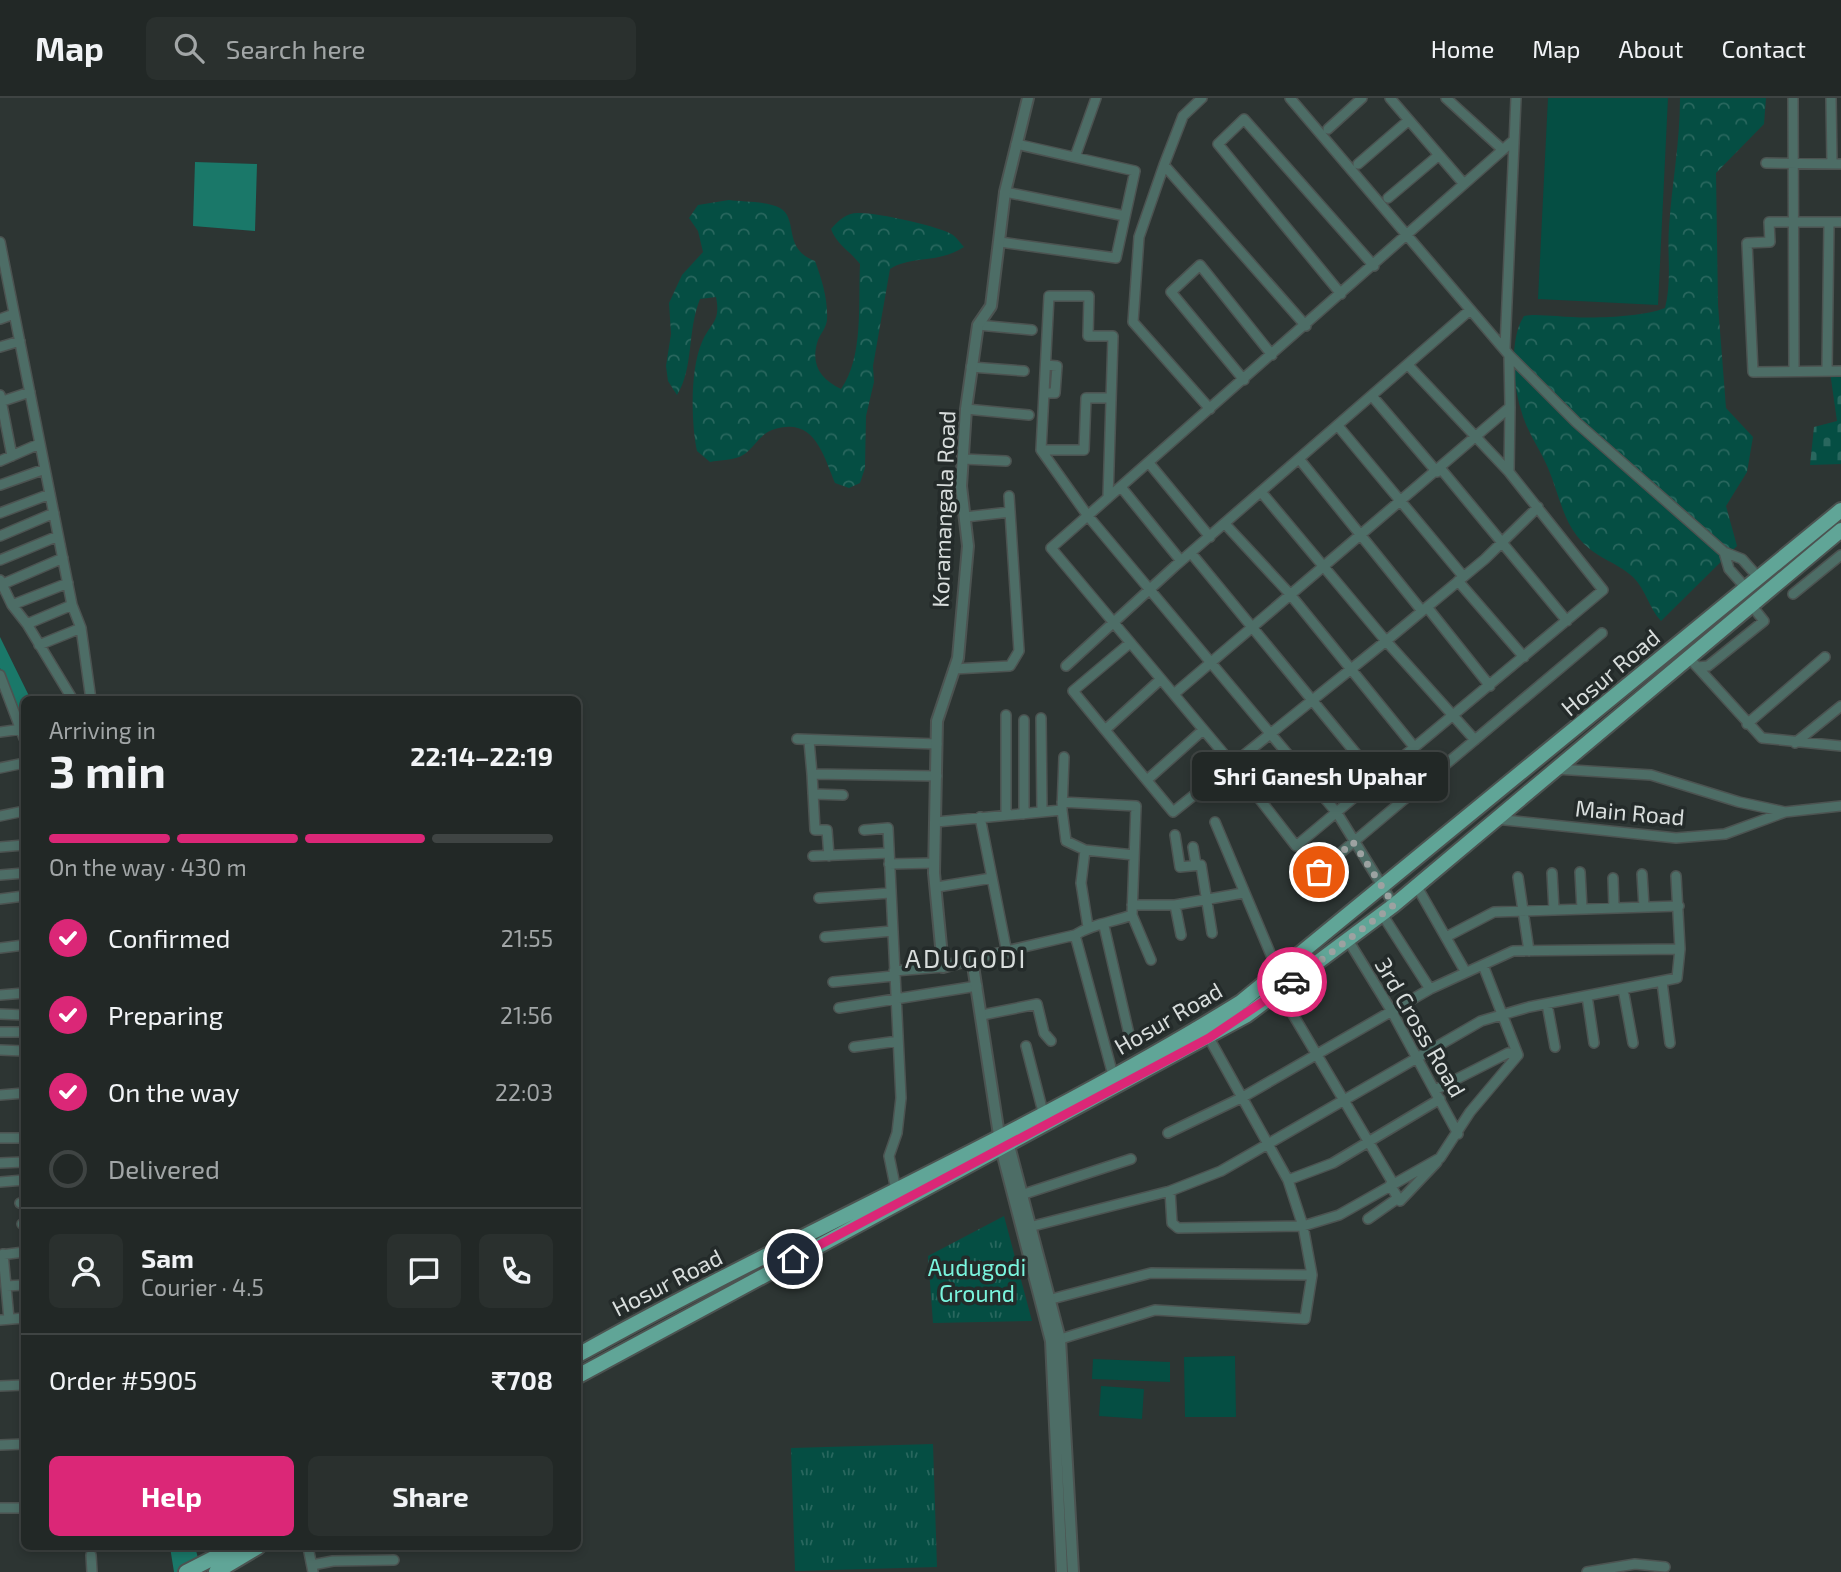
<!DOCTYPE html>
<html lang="en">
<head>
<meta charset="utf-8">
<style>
	:root { --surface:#222826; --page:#2a302e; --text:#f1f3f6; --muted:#a2a6a7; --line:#3f4443; --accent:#db2777 }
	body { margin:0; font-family:"Exo 2",sans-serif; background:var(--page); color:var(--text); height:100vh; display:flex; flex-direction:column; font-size:26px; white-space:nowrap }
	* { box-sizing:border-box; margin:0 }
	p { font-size:23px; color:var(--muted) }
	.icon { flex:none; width:38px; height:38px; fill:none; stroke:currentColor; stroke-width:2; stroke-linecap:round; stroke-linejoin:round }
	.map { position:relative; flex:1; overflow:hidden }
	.details { position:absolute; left:21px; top:598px; width:560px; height:854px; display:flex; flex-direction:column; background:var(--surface); border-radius:10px; box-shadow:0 4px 10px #0003,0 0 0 2px var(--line) }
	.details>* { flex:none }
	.pin { position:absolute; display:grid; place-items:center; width:60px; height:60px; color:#fff; margin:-30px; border:4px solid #fff; border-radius:50%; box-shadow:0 2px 7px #0007 }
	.courier { position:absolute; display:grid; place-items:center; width:70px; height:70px; margin:-35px; border:5px solid #db2777; border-radius:50%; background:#fff; color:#222; box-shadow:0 2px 9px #0007 }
	.bubble { position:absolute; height:49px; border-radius:10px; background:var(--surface); box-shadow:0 4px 10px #0003,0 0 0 2px var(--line); font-size:23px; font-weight:700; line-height:49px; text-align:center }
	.summary em { font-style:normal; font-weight:700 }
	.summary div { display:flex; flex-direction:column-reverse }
	.summary { display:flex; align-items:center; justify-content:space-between; height:119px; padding:0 28px }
	h1 { font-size:46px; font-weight:700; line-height:52px }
	.bar { display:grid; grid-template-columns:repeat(4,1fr); gap:10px 7px; align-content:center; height:84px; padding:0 28px }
	.bar i { height:9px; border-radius:5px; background:var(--line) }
	.bar .selected { background:var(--accent) }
	.bar p { grid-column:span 4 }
	.line { display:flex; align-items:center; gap:18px; padding:0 28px; border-top:2px solid var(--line) }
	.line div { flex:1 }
	.round { display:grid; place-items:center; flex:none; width:74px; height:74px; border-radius:10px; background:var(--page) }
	ol { padding:0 28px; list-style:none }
	li { display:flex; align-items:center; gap:21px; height:77px }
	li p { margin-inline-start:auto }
	li .icon { padding:7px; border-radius:50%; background:var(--accent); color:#fff; stroke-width:4 }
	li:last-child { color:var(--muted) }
	li i { width:38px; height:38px; border:4px solid var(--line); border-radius:50% }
	.cta { display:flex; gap:14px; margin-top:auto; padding:14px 28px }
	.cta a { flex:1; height:80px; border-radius:10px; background:var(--accent); color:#fff; font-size:28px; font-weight:700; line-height:80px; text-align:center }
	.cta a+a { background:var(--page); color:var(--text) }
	header { display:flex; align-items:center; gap:42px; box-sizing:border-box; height:98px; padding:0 35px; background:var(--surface); border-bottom:2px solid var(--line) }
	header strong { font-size:33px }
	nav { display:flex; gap:38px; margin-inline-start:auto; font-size:24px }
	.search { width:490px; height:63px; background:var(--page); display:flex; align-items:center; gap:18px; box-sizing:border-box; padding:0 24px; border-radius:10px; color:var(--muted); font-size:26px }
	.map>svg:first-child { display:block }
	.grass { fill:#054e43 }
	.forest { fill:url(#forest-crowns) }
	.cemetery { fill:url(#cemetery-stones) }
	.park { fill:url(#park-tufts) }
	.water { fill:#1a7869 }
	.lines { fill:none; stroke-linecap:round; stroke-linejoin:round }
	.minor-casing { stroke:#4c5351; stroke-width:12 }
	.tertiary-casing { stroke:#4c5351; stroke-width:14 }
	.primary-casing { stroke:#4c5351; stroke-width:18 }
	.minor { stroke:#4d6d66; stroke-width:9 }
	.tertiary { stroke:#4d6d66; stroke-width:10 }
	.primary { stroke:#60a597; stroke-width:14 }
	.done { stroke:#9ca2a1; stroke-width:7; stroke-dasharray:0 12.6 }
	.route { stroke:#db2777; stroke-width:9 }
	.labels { text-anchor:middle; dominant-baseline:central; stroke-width:7; stroke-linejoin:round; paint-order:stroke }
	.street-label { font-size:23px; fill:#d8dddc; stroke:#242b2a }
	.park-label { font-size:23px; fill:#79f4dd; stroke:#242b2a }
	.quarter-label { font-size:26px; letter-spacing:2px; fill:#d8dddc; stroke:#242b2a }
</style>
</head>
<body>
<header>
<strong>Map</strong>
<div class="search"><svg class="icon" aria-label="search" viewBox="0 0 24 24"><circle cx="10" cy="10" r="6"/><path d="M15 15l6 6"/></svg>Search here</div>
<nav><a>Home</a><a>Map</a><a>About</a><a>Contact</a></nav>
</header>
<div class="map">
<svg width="1841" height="1474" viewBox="0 0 1841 1474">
	<defs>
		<pattern id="forest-crowns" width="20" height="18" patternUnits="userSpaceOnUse" patternTransform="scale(1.75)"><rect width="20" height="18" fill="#054e43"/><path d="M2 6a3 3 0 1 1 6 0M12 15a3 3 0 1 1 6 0" fill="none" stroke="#29675e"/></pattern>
		<pattern id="cemetery-stones" width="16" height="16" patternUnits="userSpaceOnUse" patternTransform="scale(1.75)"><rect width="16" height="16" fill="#054e43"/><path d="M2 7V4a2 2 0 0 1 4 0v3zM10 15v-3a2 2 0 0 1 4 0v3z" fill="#29675e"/></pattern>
		<pattern id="park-tufts" width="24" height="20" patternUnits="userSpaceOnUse" patternTransform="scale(1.75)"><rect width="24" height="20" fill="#054e43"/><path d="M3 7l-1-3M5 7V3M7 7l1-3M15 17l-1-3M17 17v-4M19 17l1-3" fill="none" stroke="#29675e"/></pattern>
	</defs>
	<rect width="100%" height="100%" fill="#2d3533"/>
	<path class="grass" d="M 1548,0 L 1668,0 L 1658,207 L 1538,201 Z
		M 1235,1258 L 1236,1319 L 1185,1319 L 1184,1259 Z
		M 1093,1261 L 1170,1264 L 1170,1284 L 1092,1281 Z
		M 1101,1288 L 1144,1291 L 1142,1321 L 1099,1318 Z"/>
	<path class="forest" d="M 1680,0 L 1766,0 L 1764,26 L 1716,75 L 1718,207 L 1726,310 L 1753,339 L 1747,374 L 1726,408 L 1737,448 L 1661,523 C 1649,510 1646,492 1633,479 C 1614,462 1595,461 1577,438 C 1562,419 1558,393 1548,370 C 1540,351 1526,332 1521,312 C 1513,286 1509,241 1524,218 C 1536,216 1545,218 1557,218 C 1585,221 1639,220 1665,210 C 1672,183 1667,157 1669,129 C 1672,85 1680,45 1680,0 Z
		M 729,102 C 743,104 768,103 780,110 C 799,121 782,151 815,163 C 822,182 828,201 827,222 C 826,230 821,235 818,242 C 810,266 820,281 841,291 C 864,259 858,204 860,166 C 849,152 837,147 831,131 C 839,122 846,115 858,115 C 874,114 940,128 953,137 C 957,140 961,146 964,149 C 938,166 912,157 890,171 L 873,268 L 874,284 L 866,318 L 865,370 L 860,385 L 849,390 L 835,385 C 823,356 814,317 772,332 C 759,337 754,350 743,357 C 735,362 720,362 710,364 L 697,353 C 691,325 690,271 702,244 C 711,224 721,224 716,199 L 700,201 C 687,233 694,270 677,297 L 668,283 L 666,268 L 671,236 L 669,205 L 682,177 L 703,154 L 698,133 L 689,120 L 698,107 Z"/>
	<path class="cemetery" d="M 1830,274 L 1841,274 L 1841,366 L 1810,367 L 1814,329 L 1837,323 Z"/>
	<path class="park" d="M 1004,1118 L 1032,1223 L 933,1225 L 928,1158 Z
		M 933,1346 L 937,1469 L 795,1473 L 791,1350 Z"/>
	<path class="water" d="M 195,64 L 257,66 L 255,133 L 193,128 Z
		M 0,539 L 31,602 L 24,602 L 24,629 L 0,570 Z
		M 170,1449 L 195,1449 L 202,1474 L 174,1474 Z"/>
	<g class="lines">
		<g class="minor-casing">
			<path id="minor" d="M 1290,0 L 1509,257 L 1576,324 L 1724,454 L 1742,461 L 1758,479
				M 1390,0 L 1464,86
				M 1446,0 L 1503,52
				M 1793,0 L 1794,273
				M 1831,0 L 1832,66
				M 1328,31 L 1362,0
				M 1075,59 L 1096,0
				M 1766,65 L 1841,66
				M 1358,66 L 1409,22
				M 1164,67 L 1183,18 L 1202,0
				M 1005,94 L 1125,118
				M 1388,100 L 1439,57
				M 1841,124 L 1769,124 L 1770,144 L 1747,145 L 1753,274 L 1841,273
				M 0,144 L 72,507 L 81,530 L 91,602
				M 1000,144 L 1116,160 L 1135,73 L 1016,46
				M 1341,196 L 1218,46 L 1244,21 L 1374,168
				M 0,221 L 14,216
				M 978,227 L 1032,232
				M 0,249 L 20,243
				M 1505,250 L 1516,0
				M 1408,267 L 1509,374 L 1603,492 L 1296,748 L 1234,668 L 1051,450 L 1514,42
				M 971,269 L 1024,273
				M 1827,273 L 1829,124
				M 1244,282 L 1171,194 L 1200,167 L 1272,257
				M 1044,295 L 1055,295 L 1057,268 L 1046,267
				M 0,297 L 12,358
				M 1372,298 L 1437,374
				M 0,304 L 30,294
				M 966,311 L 1029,317
				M 1210,311 L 1133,224 L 1139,139 L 1164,67 L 1306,228
				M 1338,328 L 1463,478
				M 1041,352 L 1084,352 L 1086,300 L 1111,300
				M 963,361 L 1006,363
				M 1300,362 L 1422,513
				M 0,363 L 39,346
				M 1149,365 L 1210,439
				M 1441,371 L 1567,523
				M 1509,374 L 1510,309
				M 0,387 L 45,371
				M 1121,389 L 1181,463
				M 1262,395 L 1386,543 L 1475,642
				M 1108,400 L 1113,238 L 1088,238 L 1089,198 L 1049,198 L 1041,352 L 1088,418 L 1337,715 L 1394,807
				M 0,415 L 50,396
				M 965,419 L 1010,414
				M 1225,426 L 1289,495 L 1415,650
				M 0,438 L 54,415
				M 1724,454 L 1729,471 L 1745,489
				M 1191,455 L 1377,681
				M 0,462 L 58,438
				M 0,482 L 12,507 L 27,526 L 73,602
				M 1458,483 L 1524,559
				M 3,486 L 63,460
				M 1793,496 L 1841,457
				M 12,507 L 68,485
				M 1427,509 L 1490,588
				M 27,526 L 72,507
				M 39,547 L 81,530
				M 1690,561 L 1762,640 L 1841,648
				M 1066,568 L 1174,469 L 1470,212
				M 1698,569 L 1708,568 L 1764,523 L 1752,508
				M 954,571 L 1010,568 L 1019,553 L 1009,398
				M 0,577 L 24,640
				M 1161,581 L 1105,632 L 1173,714 L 1386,543 L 1485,461 L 1538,409
				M 1174,596 L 1510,309 L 1509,257
				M 1041,620 L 1042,714
				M 1024,622 L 1024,716
				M 1747,626 L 1825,559
				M 1105,632 L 1073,593 L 1130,545
				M 0,634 L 22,631
				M 797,641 L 937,646
				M 809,643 L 812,676 L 937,678
				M 1795,645 L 1841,608
				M 0,670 L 24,665
				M 1556,671 L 1651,677 L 1739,704 L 1785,714
				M 812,676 L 815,732 L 827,732 L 829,758
				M 1147,682 L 1203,632
				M 813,696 L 843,697
				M 1062,704 L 1136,708 L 1132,817 L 1151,862
				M 1062,712 L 1066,743 L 1085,752 L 1134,757
				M 1006,717 L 1006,617
				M 0,718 L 24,713
				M 980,719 L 1007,855
				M 1496,721 L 1676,740 L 1725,736 L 1785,714 L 1841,708
				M 936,724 L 1062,712 L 1064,659
				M 1215,724 L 1279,876
				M 864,732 L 888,730 L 901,1000 L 897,1035 L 889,1058 L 896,1092
				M 1175,737 L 1180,769 L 1201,767 L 1212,835
				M 0,749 L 24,747
				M 1193,749 L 1196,767
				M 1085,752 L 1081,785 L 1088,829
				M 813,758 L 889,755
				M 889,766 L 934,765
				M 1319,773 L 1602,535
				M 1580,774 L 1582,811
				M 1552,775 L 1554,812
				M 1642,776 L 1644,809
				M 0,777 L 24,775
				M 1518,779 L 1529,853
				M 1613,780 L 1614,810
				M 1416,787 L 1465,873
				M 937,789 L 992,780
				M 819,800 L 890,795
				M 0,801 L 24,798
				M 1132,807 L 1175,807 L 1243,795
				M 1175,807 L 1181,837
				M 1382,816 L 1430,891
				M 1104,828 L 1129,936
				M 1075,837 L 1113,977
				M 825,839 L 892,833
				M 1446,839 L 1494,814 L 1679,808
				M 1348,842 L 1391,912 L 1458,1036
				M 0,850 L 24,847
				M 972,861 L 1075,837 C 1092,826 1113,824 1132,817
				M 1483,867 L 1518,957
				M 894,873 L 943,869
				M 833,884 L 893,878
				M 1662,884 L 1670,945
				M 1623,891 L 1633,945
				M 1279,893 L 1393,1085
				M 0,897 L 24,895
				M 1587,898 L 1594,945
				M 1547,906 L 1555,949
				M 839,910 L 977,888
				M 0,916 L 24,917
				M 982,917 L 1037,906 L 1044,935 L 1051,943
				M 0,934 L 24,934
				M 1026,948 L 1043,1014
				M 854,949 L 898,943
				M 0,952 L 24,953
				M 1435,992 L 1508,955 L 1518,957
				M 0,997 L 24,995
				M 1168,1035 L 1243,999 L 1430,891 L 1513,853 L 1680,851
				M 0,1040 L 24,1040
				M 0,1065 L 24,1064
				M 1288,1082 L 1333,1065 L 1440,1001
				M 0,1084 L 24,1082
				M 1390,1087 L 1400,1103 L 1437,1064
				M 1170,1093 L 1172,1125 L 1178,1130 L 1303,1128 L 1339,1117 L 1440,1060 L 1470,1014 L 1518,957
				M 1021,1097 L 1131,1061
				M 20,1105 L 24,1104
				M 1368,1121 L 1398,1100
				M 22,1126 L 24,1126
				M 1029,1129 L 1170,1093 L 1221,1073 L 1481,923 L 1529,909 L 1677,880 L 1680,851 L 1676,778
				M 3,1156 L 9,1221
				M 0,1157 L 24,1154
				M 6,1188 L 24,1187
				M 1044,1203 L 1151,1175 L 1312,1177
				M 0,1222 L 24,1220
				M 1054,1243 L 1155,1212 L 1305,1221 L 1312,1177 L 1303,1128 L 1288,1082 L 1209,940
				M 0,1288 L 24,1287
				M 0,1347 L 24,1346
				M 0,1410 L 24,1410
				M 308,1449 L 313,1474
				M 91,1457 L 92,1474
				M 312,1467 L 333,1463 L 394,1462
				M 1587,1474 L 1635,1466 L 1665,1469"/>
		</g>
		<g class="tertiary-casing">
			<path id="tertiary" d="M 1028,0 L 1005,94 L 991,208 L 978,227 L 966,311 L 961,388 L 968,448 L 958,560 L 937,623 L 934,775 L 943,869 L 972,861 L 1001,1050 L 1051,1243 L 1062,1474
				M 1007,1040 L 1060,1241 L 1073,1474"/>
		</g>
		<g class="primary-casing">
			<path id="primary" d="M 578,1257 C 796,1135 1028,1036 1241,904 L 1841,412
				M 578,1278 L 1247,917 L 1394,807 L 1841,432
				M 186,1474 L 235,1449
				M 216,1474 L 258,1449"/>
		</g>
		<use href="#minor" class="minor"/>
		<use href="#tertiary" class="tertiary"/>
		<use href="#primary" class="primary"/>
	</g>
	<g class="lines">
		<path class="done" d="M 1292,884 L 1394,807 L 1353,744 L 1319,774"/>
		<path class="route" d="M 793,1161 L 1209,940 L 1292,884"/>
	</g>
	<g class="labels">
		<g class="street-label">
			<text transform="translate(943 411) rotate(-88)">Koramangala Road</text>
			<text transform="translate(1610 574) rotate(-40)">Hosur Road</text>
			<text transform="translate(1630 714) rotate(5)">Main Road</text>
			<text transform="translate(1168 920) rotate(-30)">Hosur Road</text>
			<text transform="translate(1421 929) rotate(60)">3rd Cross Road</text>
			<text transform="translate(667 1184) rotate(-27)">Hosur Road</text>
		</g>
		<g class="park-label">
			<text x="977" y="1169">Audugodi<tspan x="977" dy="26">Ground</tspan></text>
		</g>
		<g class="quarter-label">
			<text x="966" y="859">ADUGODI</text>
		</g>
	</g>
</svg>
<div class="pin" style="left:1319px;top:774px;background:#ea580c"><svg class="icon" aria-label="bag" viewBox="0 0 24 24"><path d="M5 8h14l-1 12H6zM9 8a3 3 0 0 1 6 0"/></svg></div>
<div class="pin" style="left:793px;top:1161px;background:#1f2937"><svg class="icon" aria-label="home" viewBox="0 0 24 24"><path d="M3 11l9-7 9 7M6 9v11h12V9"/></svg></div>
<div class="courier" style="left:1292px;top:884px"><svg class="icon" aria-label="car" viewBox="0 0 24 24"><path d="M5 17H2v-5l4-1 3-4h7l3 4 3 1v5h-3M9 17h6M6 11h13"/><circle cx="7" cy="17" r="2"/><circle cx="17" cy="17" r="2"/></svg></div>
<div class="bubble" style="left:1192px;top:654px;width:256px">Shri Ganesh Upahar</div>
<section class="details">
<div class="summary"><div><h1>3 min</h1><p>Arriving in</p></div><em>22:14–22:19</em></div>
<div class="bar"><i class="selected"></i><i class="selected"></i><i class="selected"></i><i></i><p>On the way · 430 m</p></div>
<ol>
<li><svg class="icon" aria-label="check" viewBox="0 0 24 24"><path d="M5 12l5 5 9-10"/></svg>Confirmed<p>21:55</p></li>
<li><svg class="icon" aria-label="check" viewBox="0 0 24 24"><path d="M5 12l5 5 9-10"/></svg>Preparing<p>21:56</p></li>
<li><svg class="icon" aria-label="check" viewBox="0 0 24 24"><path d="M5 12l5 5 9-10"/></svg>On the way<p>22:03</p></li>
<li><i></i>Delivered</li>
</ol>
<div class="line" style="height:126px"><a class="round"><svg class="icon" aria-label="person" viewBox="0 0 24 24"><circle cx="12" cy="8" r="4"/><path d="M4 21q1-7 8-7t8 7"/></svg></a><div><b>Sam</b><p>Courier · 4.5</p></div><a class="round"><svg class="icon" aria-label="chat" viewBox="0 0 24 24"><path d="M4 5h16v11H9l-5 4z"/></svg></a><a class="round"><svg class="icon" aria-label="phone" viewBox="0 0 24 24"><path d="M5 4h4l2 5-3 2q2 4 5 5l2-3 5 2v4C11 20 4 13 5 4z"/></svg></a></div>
<div class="line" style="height:91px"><div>Order #5905</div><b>₹708</b></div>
<div class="cta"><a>Help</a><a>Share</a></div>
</section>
</div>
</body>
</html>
